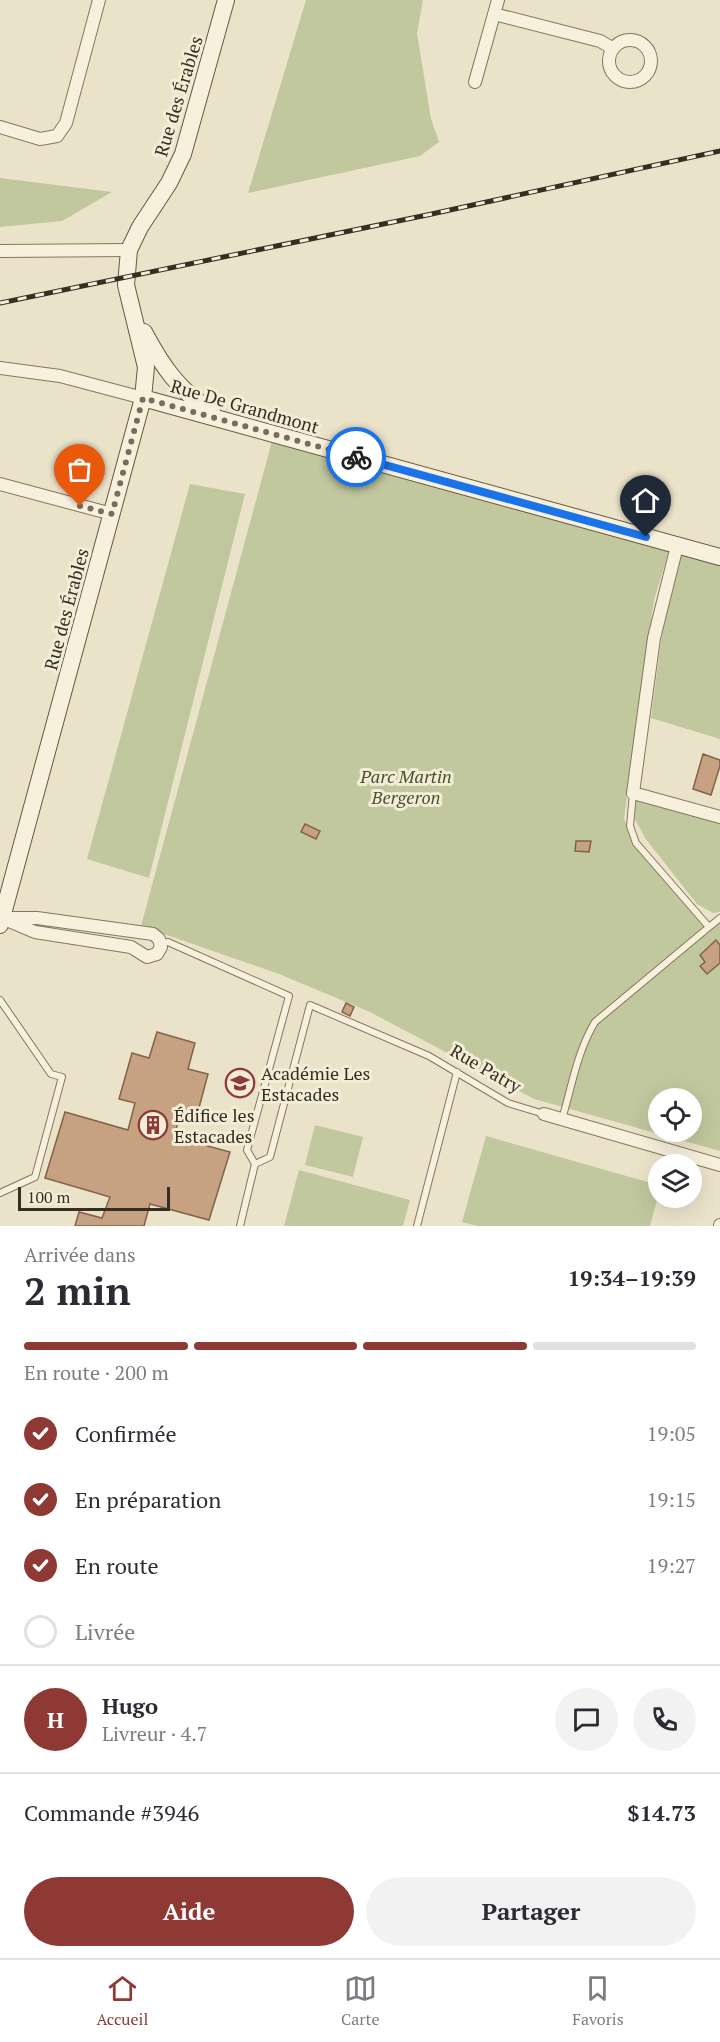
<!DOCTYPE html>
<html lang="fr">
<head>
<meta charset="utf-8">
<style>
	:root { --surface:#fff; --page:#f2f2f3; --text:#2b2b33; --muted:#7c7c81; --line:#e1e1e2; --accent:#8f3935 }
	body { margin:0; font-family:"PT Serif",serif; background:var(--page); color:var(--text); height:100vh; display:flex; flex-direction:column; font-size:22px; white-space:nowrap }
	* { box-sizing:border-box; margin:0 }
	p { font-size:20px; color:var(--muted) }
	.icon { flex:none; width:33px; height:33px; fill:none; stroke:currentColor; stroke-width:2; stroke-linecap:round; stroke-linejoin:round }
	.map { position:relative; height:1226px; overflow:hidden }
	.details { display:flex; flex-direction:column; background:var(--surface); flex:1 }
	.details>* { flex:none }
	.fabs { position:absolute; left:648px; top:1088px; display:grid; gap:12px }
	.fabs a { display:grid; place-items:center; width:54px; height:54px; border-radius:50%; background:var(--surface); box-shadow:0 6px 24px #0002; font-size:30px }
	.scale { position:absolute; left:18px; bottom:15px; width:152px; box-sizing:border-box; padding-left:6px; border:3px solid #382d21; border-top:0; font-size:16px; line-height:21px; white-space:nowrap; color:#382d21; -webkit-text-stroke:4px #f3edd8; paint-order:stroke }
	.pin { position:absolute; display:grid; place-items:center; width:51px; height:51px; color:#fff; margin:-62px -26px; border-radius:50% 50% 50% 0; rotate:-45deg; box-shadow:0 0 6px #0007 }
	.pin .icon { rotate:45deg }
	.courier { position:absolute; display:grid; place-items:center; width:60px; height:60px; margin:-30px; border:4px solid #1a73e8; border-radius:50%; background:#fff; color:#222; box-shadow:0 2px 8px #0007 }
	.summary em { font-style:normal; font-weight:700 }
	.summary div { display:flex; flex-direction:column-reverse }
	.summary { display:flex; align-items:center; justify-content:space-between; height:102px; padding:0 24px }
	h1 { font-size:39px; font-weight:700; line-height:45px }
	.bar { display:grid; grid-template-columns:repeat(4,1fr); gap:9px 6px; align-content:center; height:72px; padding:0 24px }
	.bar i { height:8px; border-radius:4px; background:var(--line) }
	.bar .current { background:var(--accent) }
	.bar p { grid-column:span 4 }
	.line { display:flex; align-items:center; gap:15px; padding:0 24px; border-top:2px solid var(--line) }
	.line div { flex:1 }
	.round { display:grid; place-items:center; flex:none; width:63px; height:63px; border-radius:32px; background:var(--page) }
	ol { padding:0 24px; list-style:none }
	li { display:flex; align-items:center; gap:18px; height:66px }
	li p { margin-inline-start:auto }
	li .icon { padding:6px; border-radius:50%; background:var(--accent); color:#fff; stroke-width:4 }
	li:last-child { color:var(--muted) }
	li i { width:33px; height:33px; border:3px solid var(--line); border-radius:50% }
	.primary-button { display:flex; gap:12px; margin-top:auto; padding:12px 24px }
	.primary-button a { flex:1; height:69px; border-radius:36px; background:var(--accent); color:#fff; font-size:24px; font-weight:700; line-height:69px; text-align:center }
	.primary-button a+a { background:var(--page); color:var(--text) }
	.dock { display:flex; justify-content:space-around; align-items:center; height:84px; border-top:2px solid var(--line); background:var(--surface); font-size:16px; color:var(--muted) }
	.dock a { display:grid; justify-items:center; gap:3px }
	.dock .current { color:var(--accent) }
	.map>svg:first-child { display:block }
	.green { fill:#c1c89e; fill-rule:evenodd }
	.building { fill:#c6a283; stroke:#836247; stroke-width:1.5 }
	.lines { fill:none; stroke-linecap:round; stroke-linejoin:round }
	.lane-casing { stroke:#86765f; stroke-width:8 }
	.street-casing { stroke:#86765f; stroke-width:14 }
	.secondary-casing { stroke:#685742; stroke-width:18 }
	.lane { stroke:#f6f0dc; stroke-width:6 }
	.street { stroke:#f6f0dc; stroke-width:12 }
	.secondary { stroke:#f6f0dc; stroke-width:16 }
	.rail-casing { stroke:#382d21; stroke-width:5 }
	.rail { stroke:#f3edd8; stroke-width:3; stroke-dasharray:9; stroke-linecap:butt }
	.done { stroke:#776d5c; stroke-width:6; stroke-dasharray:0 10.8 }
	.route { stroke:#1a73e8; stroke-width:8 }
	.labels { text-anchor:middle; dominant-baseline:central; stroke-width:6; stroke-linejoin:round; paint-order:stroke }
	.street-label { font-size:18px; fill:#382d21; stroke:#f3edd8 }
	.park-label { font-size:18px; font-style:italic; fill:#46522a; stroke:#f3edd8 }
	.poi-label { font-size:18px; fill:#382d21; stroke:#f3edd8; text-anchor:start }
</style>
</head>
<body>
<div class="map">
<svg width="720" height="1226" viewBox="0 0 720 1226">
	<rect width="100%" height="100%" fill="#ebe3c9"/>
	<path class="green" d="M 306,0 L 423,0 L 417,33 L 431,119 L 439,142 L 420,156 L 248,193 Z
		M 0,178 L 112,192 L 62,221 L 0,227 Z
		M 275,430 L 672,541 L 654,600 L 624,819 L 635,841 L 708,924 L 720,920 L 720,1151 L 534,1099 L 370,1012 L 279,974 L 141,926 ZM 658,1098 L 692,1098 L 692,1131 L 658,1131 Z
		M 190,484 L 245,494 L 149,878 L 87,859 Z
		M 684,545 L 720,555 L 720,739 L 651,718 L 666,603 Z
		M 636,792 L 720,813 L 720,912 L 713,913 L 697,904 L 645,838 L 635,819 Z
		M 315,1125 L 363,1137 L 353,1177 L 305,1165 Z
		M 486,1136 L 658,1185 L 658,1197 L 650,1226 L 477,1226 L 462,1222 Z
		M 299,1170 L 410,1200 L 403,1226 L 284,1226 Z"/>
	<path class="building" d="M 703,754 L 720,760 L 720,766 L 711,795 L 693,789 Z
		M 305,824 L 320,831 L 316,839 L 301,832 Z
		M 576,841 L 591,841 L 589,852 L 575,851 Z
		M 716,940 L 720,945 L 720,963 L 707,974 L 700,966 L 705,962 L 700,955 Z
		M 346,1003 L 354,1007 L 350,1016 L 342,1012 Z
		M 157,1032 L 195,1043 L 188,1069 L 208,1074 L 196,1119 L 180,1114 L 174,1137 L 230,1152 L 209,1220 L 150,1204 L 144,1226 L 75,1226 L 79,1212 L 102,1218 L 110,1197 L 45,1178 L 65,1112 L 128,1130 L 135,1103 L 119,1099 L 132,1053 L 149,1058 Z"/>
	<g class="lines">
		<g class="lane-casing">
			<path id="lane" d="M 633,793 L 630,826 L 636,843 L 709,927 L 720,918
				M 161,943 L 168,942 L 289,996 L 247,1150 L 255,1164 L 240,1226
				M 0,1000 L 51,1074 L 62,1077 L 35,1177 L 0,1193
				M 562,1119 C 572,1086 577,1052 595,1022 L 709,927
				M 255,1164 L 270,1157 L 310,1005 L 429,1056 L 508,1103 L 544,1114
				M 417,1226 L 457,1072"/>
		</g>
		<g class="street-casing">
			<path id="street" d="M 494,14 L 600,41 L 612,48
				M609 61a21 21 0 1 1 42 0a21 21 0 1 1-42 0Z
				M 475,82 L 498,0
				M 0,127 L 40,139 L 57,136 L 66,123 L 99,0
				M 0,251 L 129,250
				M 0,368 L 60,376 L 143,398
				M 0,484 L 112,514
				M 677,546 L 654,638 L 633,793 L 720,817
				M 0,918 L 37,918 L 153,934 L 159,939 L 161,947 L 157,954 L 147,957 L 131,947 L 35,932 L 2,918
				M 544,1114 L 720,1165
				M 720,1226 L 720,1225"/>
		</g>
		<g class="secondary-casing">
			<path id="secondary" d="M 144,332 C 161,364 179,392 212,411
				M 143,398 L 720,557
				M 0,925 L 143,398 L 146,367 L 126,285 L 129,250 L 140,227 L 169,183 L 183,154 L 226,0"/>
		</g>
		<use href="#lane" class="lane"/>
		<use href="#street" class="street"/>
		<use href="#secondary" class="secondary"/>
		<g class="rail-casing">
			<path id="rail" d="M 0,303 L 427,215 L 720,151"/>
		</g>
		<use href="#rail" class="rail"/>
	</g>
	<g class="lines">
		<path class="done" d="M 80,506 L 112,514 L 143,398 L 356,457"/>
		<path class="route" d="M 356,457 L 646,537"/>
	</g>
	<defs>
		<g id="school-ring" transform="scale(1.5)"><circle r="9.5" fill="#f3edd8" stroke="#8f3935" stroke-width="1.5"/><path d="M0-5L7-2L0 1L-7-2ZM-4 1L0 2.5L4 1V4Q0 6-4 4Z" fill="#8f3935"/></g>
		<g id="building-ring" transform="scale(1.5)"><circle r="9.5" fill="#f3edd8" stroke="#8f3935" stroke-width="1.5"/><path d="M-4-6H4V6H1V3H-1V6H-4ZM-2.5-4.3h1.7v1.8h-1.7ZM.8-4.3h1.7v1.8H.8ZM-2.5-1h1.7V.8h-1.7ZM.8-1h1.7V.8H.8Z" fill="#8f3935"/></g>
	</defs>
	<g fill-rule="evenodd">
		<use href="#school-ring" x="240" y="1083"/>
		<use href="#building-ring" x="153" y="1125"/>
	</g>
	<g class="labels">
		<g class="street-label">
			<text transform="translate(178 96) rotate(-73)">Rue des Érables</text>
			<text transform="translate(245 406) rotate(16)">Rue De Grandmont</text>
			<text transform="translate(66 609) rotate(-75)">Rue des Érables</text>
			<text transform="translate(486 1068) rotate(30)">Rue Patry</text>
		</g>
		<g class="park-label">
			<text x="406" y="776">Parc Martin<tspan x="406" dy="21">Bergeron</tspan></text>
		</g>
		<g class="poi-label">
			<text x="261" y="1073">Académie Les<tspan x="261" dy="21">Estacades</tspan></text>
			<text x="174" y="1115">Édifice les<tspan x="174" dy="21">Estacades</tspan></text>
		</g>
	</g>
</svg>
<div class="fabs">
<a><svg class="icon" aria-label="locate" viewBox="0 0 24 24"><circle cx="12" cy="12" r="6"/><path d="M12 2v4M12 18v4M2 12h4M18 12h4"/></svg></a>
<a><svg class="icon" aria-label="layers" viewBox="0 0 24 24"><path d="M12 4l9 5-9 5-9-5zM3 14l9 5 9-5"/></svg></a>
</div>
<div class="scale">100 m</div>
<div class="pin" style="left:80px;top:506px;background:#ea580c"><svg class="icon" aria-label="bag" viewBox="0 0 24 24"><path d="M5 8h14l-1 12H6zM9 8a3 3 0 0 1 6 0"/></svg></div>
<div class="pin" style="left:646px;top:537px;background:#1f2937"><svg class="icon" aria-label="home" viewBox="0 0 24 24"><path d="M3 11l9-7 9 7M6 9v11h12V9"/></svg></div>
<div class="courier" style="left:356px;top:457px"><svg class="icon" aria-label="bike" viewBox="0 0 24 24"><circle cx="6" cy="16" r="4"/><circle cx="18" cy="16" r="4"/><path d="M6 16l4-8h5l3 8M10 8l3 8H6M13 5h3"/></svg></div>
</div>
<section class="details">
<div class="summary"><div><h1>2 min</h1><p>Arrivée dans</p></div><em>19:34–19:39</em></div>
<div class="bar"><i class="current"></i><i class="current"></i><i class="current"></i><i></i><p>En route · 200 m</p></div>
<ol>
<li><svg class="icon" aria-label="check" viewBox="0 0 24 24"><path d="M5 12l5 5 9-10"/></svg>Confirmée<p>19:05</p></li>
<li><svg class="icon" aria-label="check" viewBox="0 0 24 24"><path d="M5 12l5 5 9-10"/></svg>En préparation<p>19:15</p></li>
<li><svg class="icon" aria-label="check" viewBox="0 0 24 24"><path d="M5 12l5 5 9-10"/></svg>En route<p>19:27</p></li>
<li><i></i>Livrée</li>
</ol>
<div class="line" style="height:108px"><b class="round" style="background:var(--accent);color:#fff">H</b><div><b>Hugo</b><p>Livreur · 4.7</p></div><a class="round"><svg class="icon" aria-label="chat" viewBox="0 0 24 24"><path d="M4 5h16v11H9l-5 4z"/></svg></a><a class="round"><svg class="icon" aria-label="phone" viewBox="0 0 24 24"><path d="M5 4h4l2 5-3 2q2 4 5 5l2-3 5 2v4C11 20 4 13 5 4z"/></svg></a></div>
<div class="line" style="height:78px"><div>Commande #3946</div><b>$14.73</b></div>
<div class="primary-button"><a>Aide</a><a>Partager</a></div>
</section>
<nav class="dock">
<a class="current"><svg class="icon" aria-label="home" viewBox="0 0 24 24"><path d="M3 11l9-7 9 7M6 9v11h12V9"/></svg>Accueil</a>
<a><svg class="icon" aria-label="map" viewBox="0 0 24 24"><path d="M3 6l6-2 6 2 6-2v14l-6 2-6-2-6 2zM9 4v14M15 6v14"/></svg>Carte</a>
<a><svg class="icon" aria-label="saved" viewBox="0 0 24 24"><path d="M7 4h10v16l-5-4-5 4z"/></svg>Favoris</a>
</nav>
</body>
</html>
